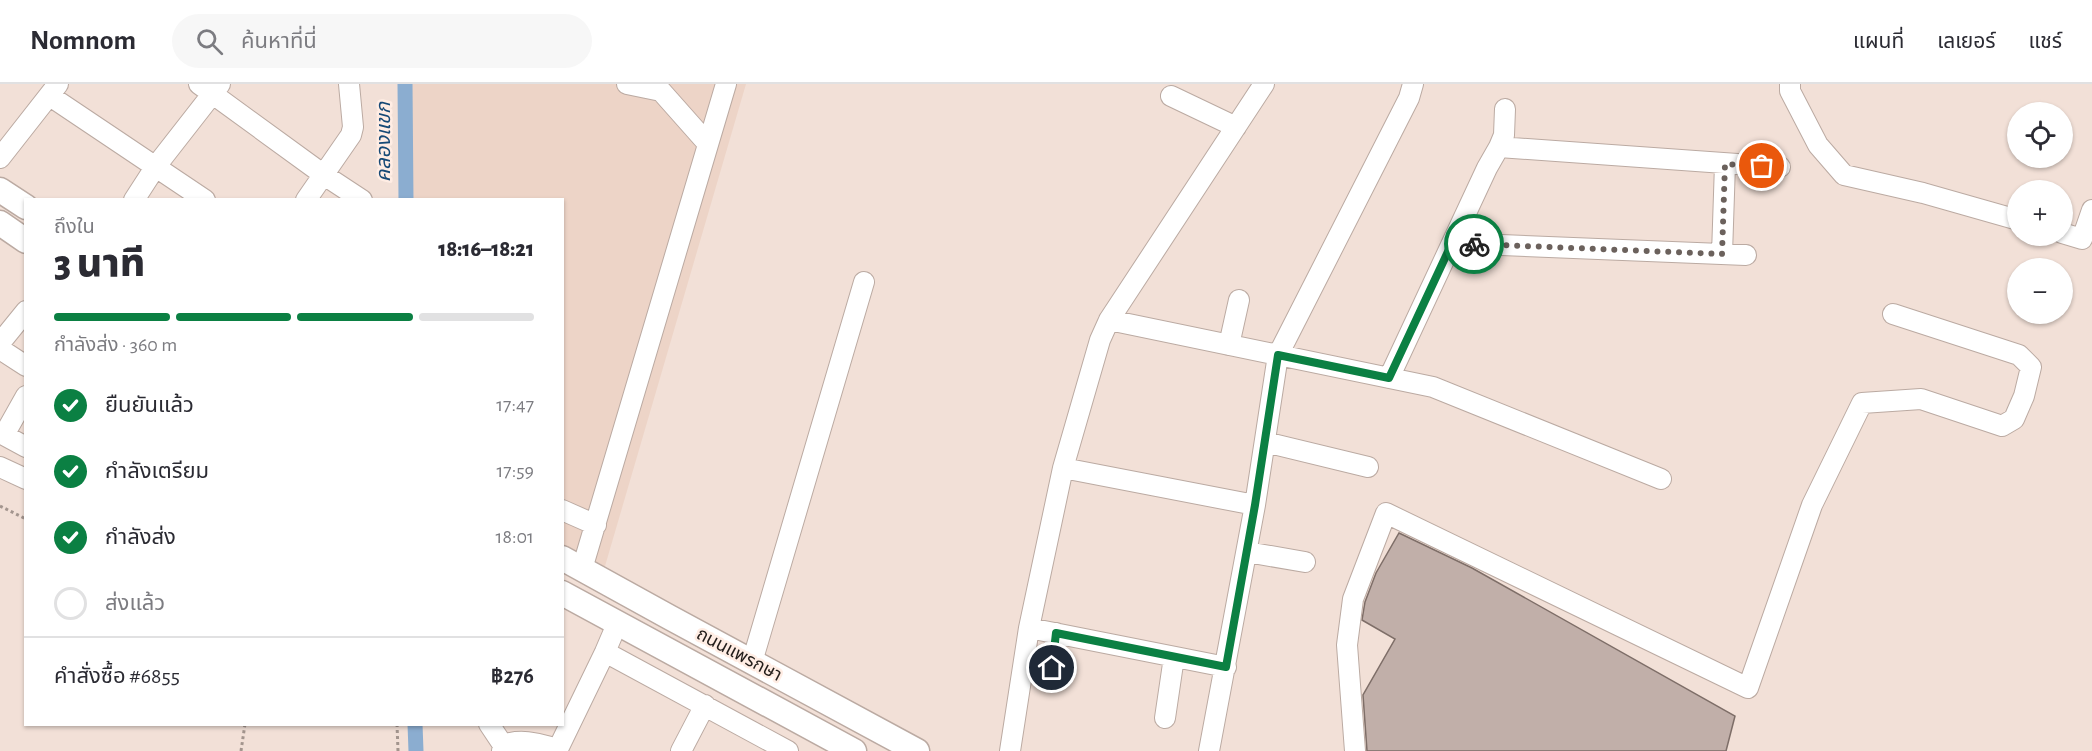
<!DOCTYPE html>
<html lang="th">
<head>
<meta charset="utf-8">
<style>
	:root { --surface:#fff; --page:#f7f7f7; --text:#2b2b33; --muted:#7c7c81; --line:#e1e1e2; --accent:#0b8043 }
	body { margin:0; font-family:"Alegreya Sans","Noto Sans Thai",sans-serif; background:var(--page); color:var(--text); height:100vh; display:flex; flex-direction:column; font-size:22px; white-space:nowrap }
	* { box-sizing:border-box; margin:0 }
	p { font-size:20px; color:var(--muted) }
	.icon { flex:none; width:33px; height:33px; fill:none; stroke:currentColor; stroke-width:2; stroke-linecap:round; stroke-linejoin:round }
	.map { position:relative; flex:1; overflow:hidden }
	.drawer { position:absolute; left:24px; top:114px; width:540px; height:528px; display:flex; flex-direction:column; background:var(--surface); border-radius:0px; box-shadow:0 2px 4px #0004 }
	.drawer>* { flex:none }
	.tools { position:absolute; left:2007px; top:18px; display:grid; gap:12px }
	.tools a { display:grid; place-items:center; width:66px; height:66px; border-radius:50%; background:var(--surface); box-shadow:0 2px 4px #0004; font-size:30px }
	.pin { position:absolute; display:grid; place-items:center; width:51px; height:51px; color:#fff; margin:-26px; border:3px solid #fff; border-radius:50%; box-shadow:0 2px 6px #0007 }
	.courier { position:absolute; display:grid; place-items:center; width:60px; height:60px; margin:-30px; border:4px solid #0b8043; border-radius:50%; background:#fff; color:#222; box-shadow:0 2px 8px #0007 }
	.summary em { font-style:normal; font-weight:800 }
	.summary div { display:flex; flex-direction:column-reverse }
	.summary { display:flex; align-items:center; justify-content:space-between; height:102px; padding:0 30px }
	h1 { font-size:39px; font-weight:800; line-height:45px }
	.bar { display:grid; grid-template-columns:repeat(4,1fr); gap:9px 6px; align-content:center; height:72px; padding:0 30px }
	.bar i { height:8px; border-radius:4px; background:var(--line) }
	.bar .on { background:var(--accent) }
	.bar p { grid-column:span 4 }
	.line { display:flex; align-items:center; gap:15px; padding:0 30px; border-top:2px solid var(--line) }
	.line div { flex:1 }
	ol { padding:0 30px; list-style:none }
	li { display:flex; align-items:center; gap:18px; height:66px }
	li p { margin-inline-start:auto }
	li .icon { padding:6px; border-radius:50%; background:var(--accent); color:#fff; stroke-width:4 }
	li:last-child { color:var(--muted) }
	li i { width:33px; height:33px; border:3px solid var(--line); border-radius:50% }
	header { display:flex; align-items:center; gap:36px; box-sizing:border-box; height:84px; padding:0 30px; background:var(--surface); border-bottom:2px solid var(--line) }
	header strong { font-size:28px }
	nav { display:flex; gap:33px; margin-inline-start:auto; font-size:21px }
	.search { width:420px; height:54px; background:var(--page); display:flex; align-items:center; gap:15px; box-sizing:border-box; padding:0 21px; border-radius:33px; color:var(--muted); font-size:22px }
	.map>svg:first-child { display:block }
	.built { fill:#edd4c7 }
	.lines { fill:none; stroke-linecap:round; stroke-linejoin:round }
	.canal { stroke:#8badd0; stroke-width:15 }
	.building { fill:#c1afa9; stroke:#7e6e68; stroke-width:1.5 }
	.minor-casing { stroke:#bbaaa2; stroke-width:22 }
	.major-casing { stroke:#bbaaa2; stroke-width:27 }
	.path { stroke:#a3958e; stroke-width:3; stroke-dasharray:3 3; stroke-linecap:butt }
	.minor { stroke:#fff; stroke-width:20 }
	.major { stroke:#fff; stroke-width:24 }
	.done { stroke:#6b615c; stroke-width:6; stroke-dasharray:0 10.8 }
	.route { stroke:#0b8043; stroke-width:8 }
	.labels { text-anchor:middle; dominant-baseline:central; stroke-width:5; stroke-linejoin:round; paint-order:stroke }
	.street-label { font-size:18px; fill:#231d1a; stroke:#ffede4 }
	.water-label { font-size:20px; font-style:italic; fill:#164976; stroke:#ffede4 }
</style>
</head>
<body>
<header>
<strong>Nomnom</strong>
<div class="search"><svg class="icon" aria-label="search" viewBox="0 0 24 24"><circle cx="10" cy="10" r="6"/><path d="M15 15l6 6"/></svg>ค้นหาที่นี่</div>
<nav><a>แผนที่</a><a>เลเยอร์</a><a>แชร์</a></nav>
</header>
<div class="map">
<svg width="2092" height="667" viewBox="0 0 2092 667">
	<rect width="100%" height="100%" fill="#f2e0d7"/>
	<path class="built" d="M 408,0 L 746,0 L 603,489 L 563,464 L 562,116 L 410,115 Z"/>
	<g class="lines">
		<path class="canal" d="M 405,0 L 406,116
			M 415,640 L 416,667"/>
	</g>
	<path class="building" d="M 1399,449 L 1472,484 L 1735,632 L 1726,667 L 1367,667 L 1363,611 L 1395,555 L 1362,536 L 1365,518 L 1376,489 Z"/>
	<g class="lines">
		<g class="minor-casing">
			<path id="minor" d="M 199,0 L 324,91 L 362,116
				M 627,0 L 661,7 L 708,60
				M 1790,0 L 1790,7 L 1818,61 L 1844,91 L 1923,109 L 2018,136
				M 50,12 L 205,116
				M 1171,12 L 1236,43
				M 1499,63 L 1504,51 L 1505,25
				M 0,74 L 58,0
				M 134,116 L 156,82 L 220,0
				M 306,116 L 351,51 L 353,43 L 349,0
				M 2062,149 L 2082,155 L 2092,126
				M 1452,159 L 1746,171
				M 1722,170 L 1725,80
				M 1109,236 L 1433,303 L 1661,395
				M 0,259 L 26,227
				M 1229,261 L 1239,216
				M 0,265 L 26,282
				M 1389,294 L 1487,84 L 1499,63 L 1780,83
				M 0,349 L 26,363
				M 4,351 L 26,312
				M 1265,358 L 1368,383
				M 0,383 L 26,395
				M 1063,384 L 1255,421
				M 562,426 L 596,441
				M 1247,468 L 1305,478
				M 582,485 L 726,0
				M 1029,544 L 1226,583
				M 605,568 L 788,667
				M 752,578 L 864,198
				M 1052,584 L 1056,549
				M 1165,634 L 1174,573
				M 489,640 L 503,661
				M 502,667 L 503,661 C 522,654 539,660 558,665
				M 557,667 L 605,568 L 617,540
				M 681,667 L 705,621
				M 1010,667 L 1029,544 L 1063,384 L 1100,256 L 1109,236 L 1264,0
				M 1209,667 L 1255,421 L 1278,271 L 1409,14 L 1413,0
				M 1355,667 L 1347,561 L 1353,515 L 1386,429 L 1748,604 L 1812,421 L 1862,319 L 1921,315 L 2002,342 L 2014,335 L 2024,312 L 2031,283 L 2019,271 L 1893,230"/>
		</g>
		<g class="major-casing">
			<path id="major" d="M 0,106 L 26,123
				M 0,139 L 26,157
				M 562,474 L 669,533 L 917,667
				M 562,509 L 854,667"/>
		</g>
		<path class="path" d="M 0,422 L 26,435
			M 397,640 L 398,667
			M 241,667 L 245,640"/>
		<use href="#minor" class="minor"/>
		<use href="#major" class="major"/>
	</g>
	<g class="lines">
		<path class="done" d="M 1474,160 L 1722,170 L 1725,80 L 1762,82"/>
		<path class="route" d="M 1052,584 L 1056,549 L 1226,583 L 1255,421 L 1278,271 L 1389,294 L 1452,159 L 1474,160"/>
	</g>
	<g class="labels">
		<g class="street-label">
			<text transform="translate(739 571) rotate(28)">ถนนแพรกษา</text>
		</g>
		<g class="water-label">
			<text transform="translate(384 58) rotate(-90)">คลองแขก</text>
		</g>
	</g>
</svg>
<div class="tools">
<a><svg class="icon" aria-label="locate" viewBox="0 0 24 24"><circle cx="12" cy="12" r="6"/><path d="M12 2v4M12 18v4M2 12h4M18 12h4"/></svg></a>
<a>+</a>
<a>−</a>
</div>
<div class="pin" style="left:1762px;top:82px;background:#ea580c"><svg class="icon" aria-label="bag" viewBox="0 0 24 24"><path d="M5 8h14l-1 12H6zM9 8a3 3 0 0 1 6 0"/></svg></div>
<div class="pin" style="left:1052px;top:584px;background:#1f2937"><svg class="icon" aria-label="home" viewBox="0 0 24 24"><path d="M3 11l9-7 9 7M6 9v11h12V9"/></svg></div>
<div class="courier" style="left:1474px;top:160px"><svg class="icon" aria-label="bike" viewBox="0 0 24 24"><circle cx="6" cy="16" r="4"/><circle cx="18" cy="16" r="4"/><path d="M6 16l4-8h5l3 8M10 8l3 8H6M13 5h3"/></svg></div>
<section class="drawer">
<div class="summary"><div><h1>3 นาที</h1><p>ถึงใน</p></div><em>18:16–18:21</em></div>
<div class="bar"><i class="on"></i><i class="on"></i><i class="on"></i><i></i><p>กำลังส่ง · 360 m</p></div>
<ol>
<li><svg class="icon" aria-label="check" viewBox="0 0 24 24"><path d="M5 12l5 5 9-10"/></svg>ยืนยันแล้ว<p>17:47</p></li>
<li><svg class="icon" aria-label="check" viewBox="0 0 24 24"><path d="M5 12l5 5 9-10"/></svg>กำลังเตรียม<p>17:59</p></li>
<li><svg class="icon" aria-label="check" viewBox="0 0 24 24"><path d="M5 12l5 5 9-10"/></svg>กำลังส่ง<p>18:01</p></li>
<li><i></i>ส่งแล้ว</li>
</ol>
<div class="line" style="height:78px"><div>คำสั่งซื้อ #6855</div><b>฿276</b></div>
</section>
</div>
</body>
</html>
